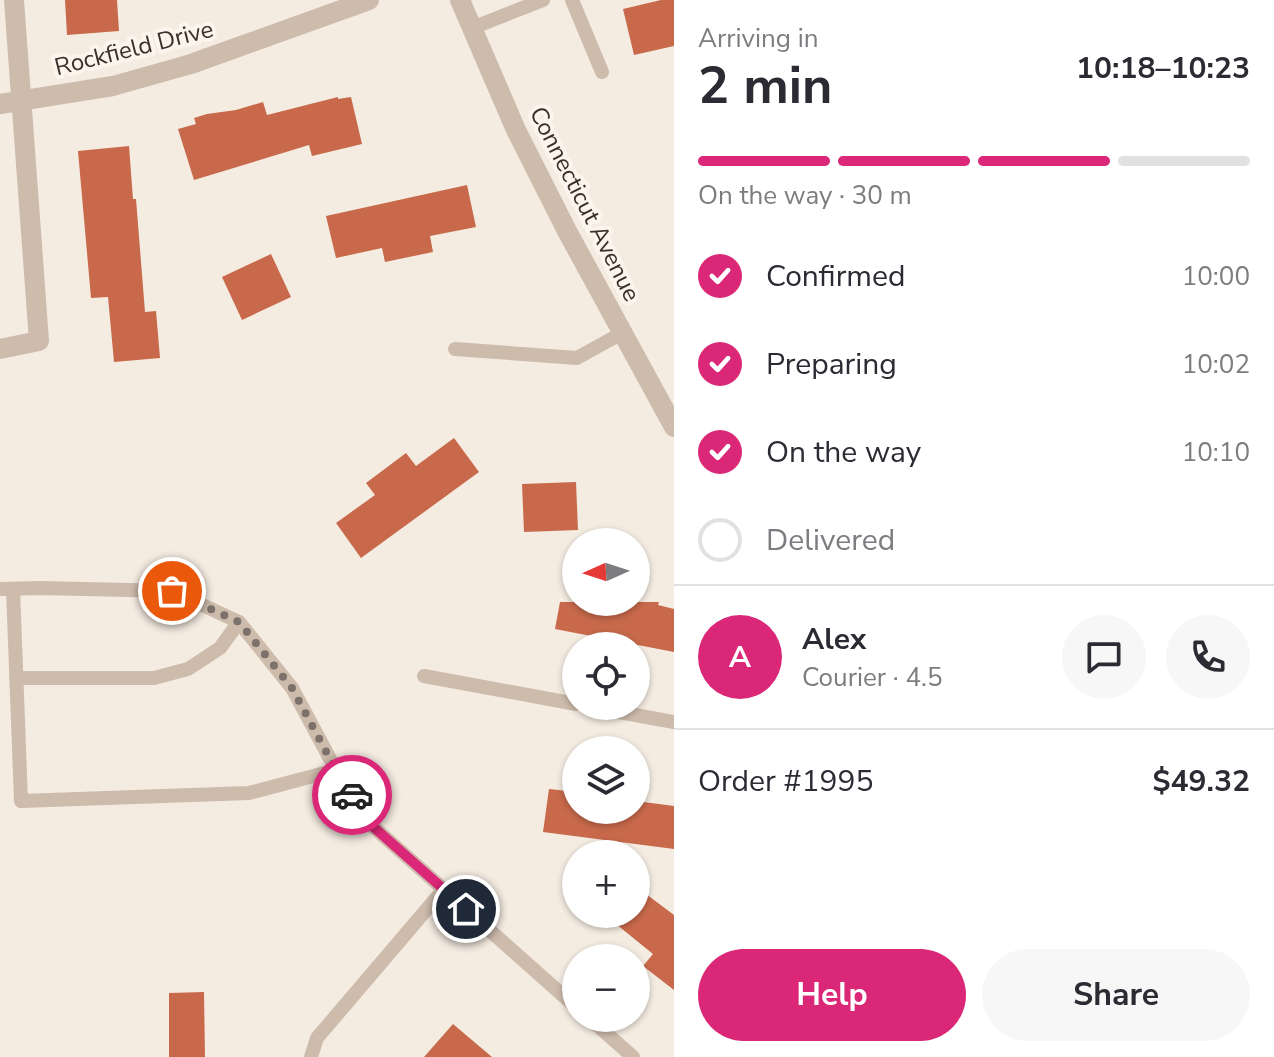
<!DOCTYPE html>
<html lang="en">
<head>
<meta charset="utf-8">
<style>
	:root { --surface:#fff; --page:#f7f7f7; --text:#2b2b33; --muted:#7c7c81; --line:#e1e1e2; --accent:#db2777 }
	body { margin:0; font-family:"Nunito Sans",sans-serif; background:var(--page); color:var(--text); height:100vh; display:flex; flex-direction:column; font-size:30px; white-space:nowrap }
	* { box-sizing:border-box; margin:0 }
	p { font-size:26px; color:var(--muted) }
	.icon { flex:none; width:44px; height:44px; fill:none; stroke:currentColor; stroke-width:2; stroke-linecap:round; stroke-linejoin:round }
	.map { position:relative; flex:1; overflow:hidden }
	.panel { display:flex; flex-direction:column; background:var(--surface); width:600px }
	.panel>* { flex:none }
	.needle { width:52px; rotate:267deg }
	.tools { position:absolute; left:562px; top:528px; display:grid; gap:16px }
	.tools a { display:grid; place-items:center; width:88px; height:88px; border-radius:50%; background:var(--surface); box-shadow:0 2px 6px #0004; font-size:40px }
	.pin { position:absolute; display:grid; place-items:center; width:68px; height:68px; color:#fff; margin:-34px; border:4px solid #fff; border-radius:50%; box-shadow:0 2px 8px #0007 }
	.courier { position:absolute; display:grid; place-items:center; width:80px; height:80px; margin:-40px; border:6px solid #db2777; border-radius:50%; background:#fff; color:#222; box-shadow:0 2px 10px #0007 }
	.summary em { font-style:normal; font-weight:700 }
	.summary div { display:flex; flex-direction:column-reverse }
	.summary { display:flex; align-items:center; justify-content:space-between; height:136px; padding:0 24px }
	h1 { font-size:52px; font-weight:700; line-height:60px }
	.bar { display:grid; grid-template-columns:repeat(4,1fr); gap:12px 8px; align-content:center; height:96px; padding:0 24px }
	.bar i { height:10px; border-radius:6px; background:var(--line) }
	.bar .selected { background:var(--accent) }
	.bar p { grid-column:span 4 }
	.line { display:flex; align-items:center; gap:20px; padding:0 24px; border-top:2px solid var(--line) }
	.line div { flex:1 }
	.round { display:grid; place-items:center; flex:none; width:84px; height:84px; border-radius:42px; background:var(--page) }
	ol { padding:0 24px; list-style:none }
	li { display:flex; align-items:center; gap:24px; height:88px }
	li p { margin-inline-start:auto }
	li .icon { padding:8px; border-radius:50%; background:var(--accent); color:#fff; stroke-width:4 }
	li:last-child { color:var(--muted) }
	li i { width:44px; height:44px; border:4px solid var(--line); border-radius:50% }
	.action { display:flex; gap:16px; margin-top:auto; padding:16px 24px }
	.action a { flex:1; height:92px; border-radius:48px; background:var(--accent); color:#fff; font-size:32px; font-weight:700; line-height:92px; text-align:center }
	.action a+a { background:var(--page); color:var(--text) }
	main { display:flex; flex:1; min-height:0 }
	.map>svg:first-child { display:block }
	.building { fill:#c8694b }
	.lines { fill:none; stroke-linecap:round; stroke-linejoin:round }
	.lane { stroke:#cdbbac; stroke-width:14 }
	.street { stroke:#cdbbac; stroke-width:20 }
	.done { stroke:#7c716b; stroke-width:8; stroke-dasharray:0 14.4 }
	.route { stroke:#db2777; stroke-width:10 }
	.labels { text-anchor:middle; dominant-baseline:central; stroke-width:8; stroke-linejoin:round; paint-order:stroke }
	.street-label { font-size:24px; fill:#3b302b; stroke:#fbf5ee }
</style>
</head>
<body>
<main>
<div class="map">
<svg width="674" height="1057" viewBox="0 0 674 1057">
	<rect width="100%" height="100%" fill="#f4ebe1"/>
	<path class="building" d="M 65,0 L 117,0 L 119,31 L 67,35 Z
		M 661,0 L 674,0 L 674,46 L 634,55 L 623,9 Z
		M 338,97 L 338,99 L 351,97 L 362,144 L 312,156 L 309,145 L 194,180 L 178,129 L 196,124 L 194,118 L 207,114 L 236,110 L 263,102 L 267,115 Z
		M 129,146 L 133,199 L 136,199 L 145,312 L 156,311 L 160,358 L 114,362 L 108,297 L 91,298 L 78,151 Z
		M 467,185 L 476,227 L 430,236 L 433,252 L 385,262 L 382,248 L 336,258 L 326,216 Z
		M 271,254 L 291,297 L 242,320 L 222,277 Z
		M 454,438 L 479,472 L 361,558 L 336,523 L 375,495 L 366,483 L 406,453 L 416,466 Z
		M 576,482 L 578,530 L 524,532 L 522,484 Z
		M 560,602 L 659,602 L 658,605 L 674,609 L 674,652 L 555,629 Z
		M 549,789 L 576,792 L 576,810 L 636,810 L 636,801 L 674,806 L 674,849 L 543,832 Z
		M 642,891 L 674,915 L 674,990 L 643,966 L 653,954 L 616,924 L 624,914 L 636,914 L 636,899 Z
		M 204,992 L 205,1057 L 169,1057 L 169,993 Z
		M 453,1024 L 492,1057 L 424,1057 Z"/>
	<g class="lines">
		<path class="lane" d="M 572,0 L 602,72
			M 472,28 L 543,0
			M 455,349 L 577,358 L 622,333
			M 0,589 L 40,588 L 172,591 L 239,622 L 292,688 L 336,770 L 369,823 L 576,1007
			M 13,589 L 21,801 L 249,793 L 336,770
			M 424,676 L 576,704
			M 16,678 L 154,678 L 188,669 L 220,648 L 239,622
			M 586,706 L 674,722
			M 589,1018 L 633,1057
			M 311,1057 L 317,1038 L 444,889"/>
		<path class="street" d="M 460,0 L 516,130 L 567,231 L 674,427
			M 0,104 L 113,86 L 191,64 L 369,0
			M 0,349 L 39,341 L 14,0"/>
	</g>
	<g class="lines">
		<path class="done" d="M 172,591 L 239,622 L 292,688 L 336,770 L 352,795"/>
		<path class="route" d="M 352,795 L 369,823 L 466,909"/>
	</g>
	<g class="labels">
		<g class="street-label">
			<text transform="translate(134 48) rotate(-14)">Rockfield Drive</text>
			<text transform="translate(585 204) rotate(63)">Connecticut Avenue</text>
		</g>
	</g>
</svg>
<div class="tools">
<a><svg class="needle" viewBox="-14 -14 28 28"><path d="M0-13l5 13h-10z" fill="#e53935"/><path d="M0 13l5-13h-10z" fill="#7c7c81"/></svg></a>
<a><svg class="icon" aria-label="locate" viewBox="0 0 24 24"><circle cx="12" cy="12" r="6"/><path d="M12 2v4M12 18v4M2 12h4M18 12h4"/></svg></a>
<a><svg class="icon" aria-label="layers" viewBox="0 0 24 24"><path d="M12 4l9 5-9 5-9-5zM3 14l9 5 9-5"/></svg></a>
<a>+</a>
<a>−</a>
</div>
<div class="pin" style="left:172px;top:591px;background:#ea580c"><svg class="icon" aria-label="bag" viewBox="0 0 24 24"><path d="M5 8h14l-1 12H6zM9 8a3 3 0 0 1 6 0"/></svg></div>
<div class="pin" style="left:466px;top:909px;background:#1f2937"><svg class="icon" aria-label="home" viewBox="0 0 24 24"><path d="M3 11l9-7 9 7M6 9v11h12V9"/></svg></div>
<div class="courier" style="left:352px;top:795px"><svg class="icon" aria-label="car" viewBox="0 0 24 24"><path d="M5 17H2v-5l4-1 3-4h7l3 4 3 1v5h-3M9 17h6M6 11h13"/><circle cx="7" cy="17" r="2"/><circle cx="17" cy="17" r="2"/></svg></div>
</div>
<section class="panel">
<div class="summary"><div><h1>2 min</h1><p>Arriving in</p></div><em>10:18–10:23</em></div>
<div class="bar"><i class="selected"></i><i class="selected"></i><i class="selected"></i><i></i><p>On the way · 30 m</p></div>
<ol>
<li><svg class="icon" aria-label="check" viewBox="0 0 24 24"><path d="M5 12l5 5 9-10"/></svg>Confirmed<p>10:00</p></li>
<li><svg class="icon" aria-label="check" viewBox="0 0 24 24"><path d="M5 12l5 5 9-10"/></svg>Preparing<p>10:02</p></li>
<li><svg class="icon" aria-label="check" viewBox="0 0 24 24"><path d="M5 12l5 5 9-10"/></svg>On the way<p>10:10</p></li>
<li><i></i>Delivered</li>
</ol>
<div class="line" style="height:144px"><b class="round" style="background:var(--accent);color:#fff">A</b><div><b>Alex</b><p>Courier · 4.5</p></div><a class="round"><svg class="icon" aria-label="chat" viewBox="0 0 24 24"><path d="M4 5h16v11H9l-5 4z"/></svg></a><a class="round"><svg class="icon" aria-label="phone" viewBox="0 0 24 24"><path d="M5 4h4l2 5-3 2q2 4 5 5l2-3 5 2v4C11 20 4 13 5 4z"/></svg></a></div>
<div class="line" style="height:104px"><div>Order #1995</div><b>$49.32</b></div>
<div class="action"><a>Help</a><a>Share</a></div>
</section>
</main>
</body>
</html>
